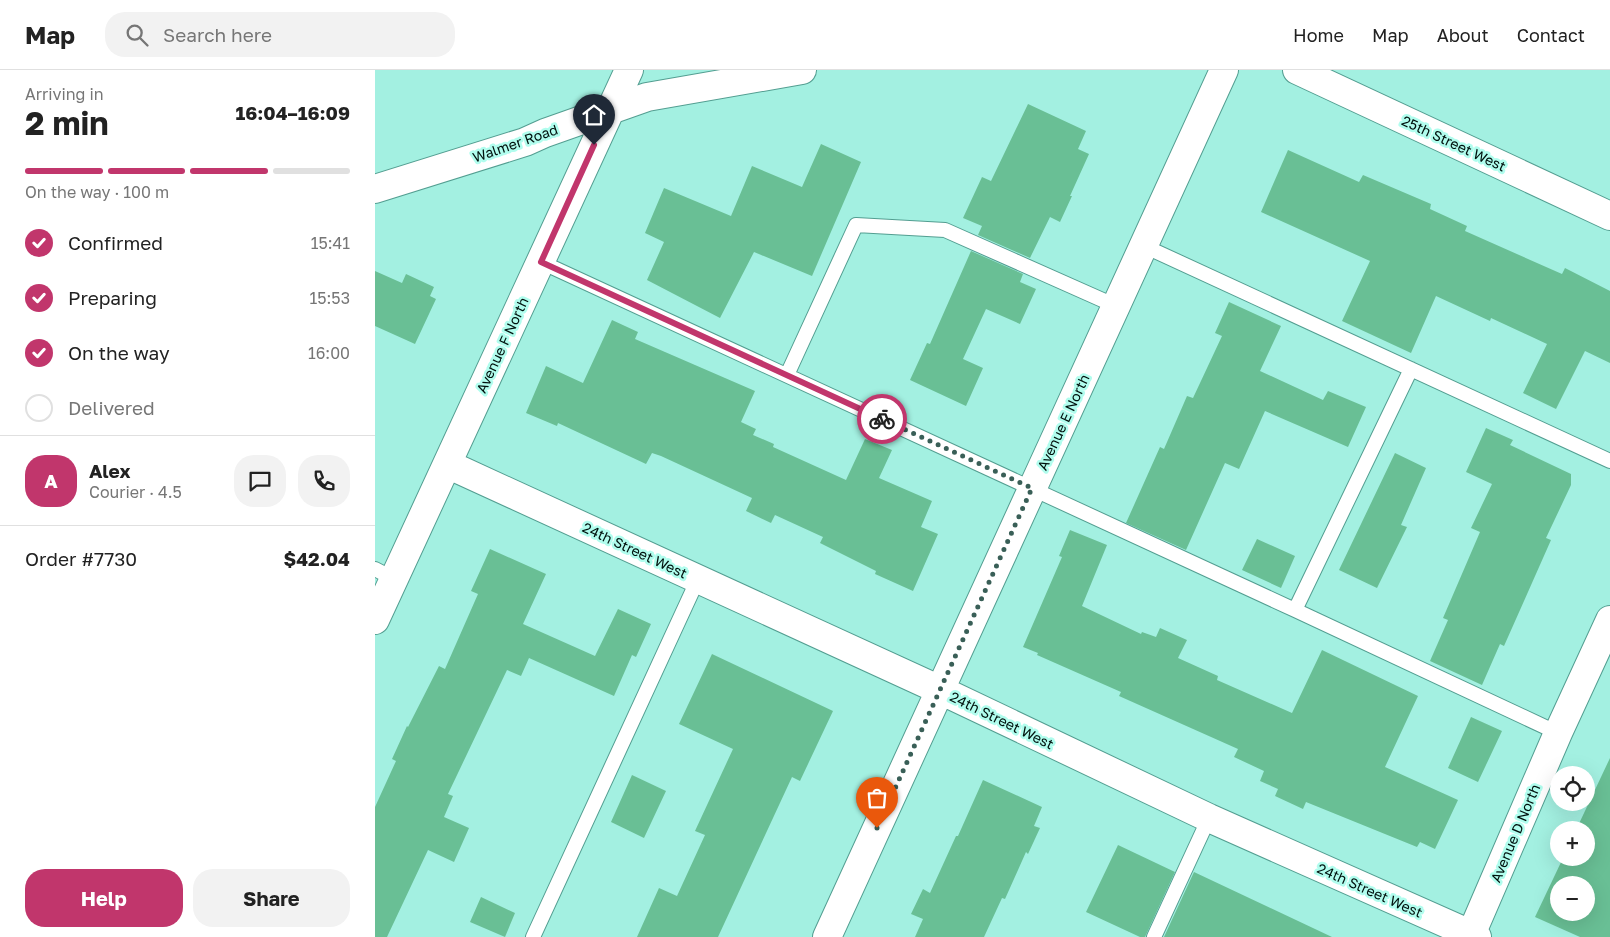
<!DOCTYPE html>
<html lang="en">
<head>
<meta charset="utf-8">
<style>
	:root { --surface:#fff; --page:#f2f2f2; --text:#222; --muted:#767676; --line:#e0e0e0; --accent:#c1366c }
	body { margin:0; font-family:"Golos Text",sans-serif; background:var(--page); color:var(--text); height:100vh; display:flex; flex-direction:column; font-size:19px; white-space:nowrap }
	* { box-sizing:border-box; margin:0 }
	p { font-size:16px; color:var(--muted) }
	.icon { flex:none; width:28px; height:28px; fill:none; stroke:currentColor; stroke-width:2; stroke-linecap:round; stroke-linejoin:round }
	.map { position:relative; flex:1; overflow:hidden }
	.details { display:flex; flex-direction:column; background:var(--surface); width:375px }
	.details>* { flex:none }
	.tools { position:absolute; left:1175px; top:696px; display:grid; gap:10px }
	.tools a { display:grid; place-items:center; width:45px; height:45px; border-radius:50%; background:var(--surface); box-shadow:0 5px 20px #0002; font-size:25px }
	.pin { position:absolute; display:grid; place-items:center; width:42px; height:42px; color:#fff; margin:-51px -21px; border-radius:50% 50% 50% 0; rotate:-45deg; box-shadow:0 0 5px #0007 }
	.pin .icon { rotate:45deg }
	.courier { position:absolute; display:grid; place-items:center; width:50px; height:50px; margin:-25px; border:4px solid #c1366c; border-radius:50%; background:#fff; color:#222; box-shadow:0 1px 6px #0007 }
	.head em { font-style:normal; font-weight:700 }
	.head div { display:flex; flex-direction:column-reverse }
	.head { display:flex; align-items:center; justify-content:space-between; height:85px; padding:0 25px }
	h1 { font-size:32px; font-weight:700; line-height:38px }
	.bar { display:grid; grid-template-columns:repeat(4,1fr); gap:8px 5px; align-content:center; height:60px; padding:0 25px }
	.bar i { height:6px; border-radius:4px; background:var(--line) }
	.bar .selected { background:var(--accent) }
	.bar p { grid-column:span 4 }
	.line { display:flex; align-items:center; gap:12px; padding:0 25px; border-top:1px solid var(--line) }
	.line div { flex:1 }
	.round { display:grid; place-items:center; flex:none; width:52px; height:52px; border-radius:20px; background:var(--page) }
	ol { padding:0 25px; list-style:none }
	li { display:flex; align-items:center; gap:15px; height:55px }
	li p { margin-inline-start:auto }
	li .icon { padding:5px; border-radius:50%; background:var(--accent); color:#fff; stroke-width:4 }
	li:last-child { color:var(--muted) }
	li i { width:28px; height:28px; border:2px solid var(--line); border-radius:50% }
	.primary-button { display:flex; gap:10px; margin-top:auto; padding:10px 25px }
	.primary-button a { flex:1; height:58px; border-radius:20px; background:var(--accent); color:#fff; font-size:20px; font-weight:700; line-height:58px; text-align:center }
	.primary-button a+a { background:var(--page); color:var(--text) }
	header { display:flex; align-items:center; gap:30px; box-sizing:border-box; height:70px; padding:0 25px; background:var(--surface); border-bottom:1px solid var(--line) }
	header strong { font-size:24px }
	nav { display:flex; gap:28px; margin-inline-start:auto; font-size:18px }
	.search { width:350px; height:45px; background:var(--page); display:flex; align-items:center; gap:12px; box-sizing:border-box; padding:0 18px; border-radius:20px; color:var(--muted); font-size:19px }
	main { display:flex; flex:1; min-height:0 }
	.map>svg:first-child { display:block }
	.building { fill:#69bf95; fill-rule:evenodd }
	.lines { fill:none; stroke-linecap:round; stroke-linejoin:round }
	.lane-casing { stroke:#539e91; stroke-width:16 }
	.street-casing { stroke:#539e91; stroke-width:30 }
	.lane { stroke:#fff; stroke-width:14 }
	.street { stroke:#fff; stroke-width:28 }
	.done { stroke:#395f57; stroke-width:5; stroke-dasharray:0 9 }
	.route { stroke:#c1366c; stroke-width:6 }
	.labels { text-anchor:middle; dominant-baseline:central; stroke-width:5; stroke-linejoin:round; paint-order:stroke }
	.street-label { font-size:14px; fill:#00110d; stroke:#b1fdee }
</style>
</head>
<body>
<header>
<strong>Map</strong>
<div class="search"><svg class="icon" aria-label="search" viewBox="0 0 24 24"><circle cx="10" cy="10" r="6"/><path d="M15 15l6 6"/></svg>Search here</div>
<nav><a>Home</a><a>Map</a><a>About</a><a>Contact</a></nav>
</header>
<main>
<section class="details">
<div class="head"><div><h1>2 min</h1><p>Arriving in</p></div><em>16:04–16:09</em></div>
<div class="bar"><i class="selected"></i><i class="selected"></i><i class="selected"></i><i></i><p>On the way · 100 m</p></div>
<ol>
<li><svg class="icon" aria-label="check" viewBox="0 0 24 24"><path d="M5 12l5 5 9-10"/></svg>Confirmed<p>15:41</p></li>
<li><svg class="icon" aria-label="check" viewBox="0 0 24 24"><path d="M5 12l5 5 9-10"/></svg>Preparing<p>15:53</p></li>
<li><svg class="icon" aria-label="check" viewBox="0 0 24 24"><path d="M5 12l5 5 9-10"/></svg>On the way<p>16:00</p></li>
<li><i></i>Delivered</li>
</ol>
<div class="line" style="height:90px"><b class="round" style="background:var(--accent);color:#fff">A</b><div><b>Alex</b><p>Courier · 4.5</p></div><a class="round"><svg class="icon" aria-label="chat" viewBox="0 0 24 24"><path d="M4 5h16v11H9l-5 4z"/></svg></a><a class="round"><svg class="icon" aria-label="phone" viewBox="0 0 24 24"><path d="M5 4h4l2 5-3 2q2 4 5 5l2-3 5 2v4C11 20 4 13 5 4z"/></svg></a></div>
<div class="line" style="height:65px"><div>Order #7730</div><b>$42.04</b></div>
<div class="primary-button"><a>Help</a><a>Share</a></div>
</section>
<div class="map">
<svg width="1235" height="867" viewBox="0 0 1235 867">
	<rect width="100%" height="100%" fill="#a3f0e1"/>
	<path class="building" d="M 653,34 L 711,61 L 703,79 L 714,84 L 695,126 L 697,126 L 685,152 L 675,147 L 655,188 L 603,165 L 607,156 L 588,148 L 607,107 L 616,111 Z
		M 446,74 L 486,92 L 437,206 L 379,182 L 345,248 L 272,210 L 289,172 L 270,163 L 289,118 L 356,146 L 377,96 L 427,117 Z
		M 913,80 L 984,112 L 988,105 L 1056,134 L 1055,139 L 1092,156 L 1090,161 L 1187,204 L 1190,198 L 1235,221 L 1235,293 L 1210,281 L 1181,339 L 1148,323 L 1172,274 L 1116,248 L 1115,251 L 1061,226 L 1036,283 L 967,251 L 995,191 L 886,142 Z
		M 596,181 L 648,204 L 645,212 L 661,219 L 645,254 L 611,239 L 588,289 L 608,298 L 591,336 L 535,310 L 552,273 L 555,274 Z
		M 0,201 L 27,213 L 31,204 L 59,217 L 55,226 L 61,229 L 40,274 L 0,256 Z
		M 854,232 L 906,256 L 885,301 L 948,330 L 953,321 L 991,337 L 973,377 L 890,341 L 864,399 L 850,393 L 811,480 L 751,453 L 785,377 L 789,379 L 812,326 L 818,328 L 847,266 L 840,263 Z
		M 237,250 L 263,262 L 260,269 L 380,321 L 366,352 L 381,359 L 378,365 L 399,374 L 398,377 L 471,410 L 490,369 L 517,380 L 504,408 L 557,431 L 546,457 L 563,464 L 538,521 L 500,504 L 501,501 L 445,473 L 448,467 L 400,445 L 396,453 L 371,441 L 377,428 L 286,386 L 277,383 L 271,394 L 183,353 L 182,356 L 151,343 L 171,296 L 208,313 Z
		M 1111,358 L 1138,370 L 1135,375 L 1196,404 L 1196,415 L 1171,468 L 1176,470 L 1129,576 L 1125,574 L 1107,615 L 1055,591 L 1073,550 L 1068,548 L 1105,462 L 1096,458 L 1117,414 L 1091,402 Z
		M 1020,383 L 1051,398 L 1026,455 L 1032,457 L 1002,518 L 964,500 Z
		M 695,460 L 732,475 L 707,536 L 766,564 L 767,562 L 781,567 L 785,558 L 812,570 L 803,588 L 843,606 L 842,610 L 917,643 L 947,580 L 1043,626 L 1010,697 L 1083,730 L 1060,779 L 1045,772 L 1042,777 L 931,732 L 928,739 L 900,726 L 903,719 L 885,711 L 889,701 L 859,687 L 863,679 L 744,626 L 746,622 L 662,585 L 663,583 L 648,577 L 687,487 L 684,486 Z
		M 882,469 L 920,486 L 906,518 L 867,500 Z
		M 115,479 L 171,504 L 148,554 L 220,586 L 243,539 L 276,554 L 261,587 L 257,585 L 239,626 L 154,588 L 146,606 L 132,600 L 73,724 L 78,726 L 69,747 L 94,758 L 79,792 L 53,780 L 12,867 L 0,867 L 0,737 L 21,691 L 17,689 L 32,656 L 33,657 L 64,596 L 70,599 L 103,524 L 96,521 Z
		M 337,584 L 458,641 L 425,711 L 417,707 L 343,867 L 262,867 L 284,818 L 302,826 L 330,765 L 320,761 L 358,679 L 304,654 Z
		M 1096,647 L 1127,661 L 1103,712 L 1073,698 Z
		M 1235,688 L 1235,867 L 1205,867 L 1160,847 L 1188,788 L 1211,788 L 1211,760 L 1201,760 ZM 1184,815 L 1211,815 L 1211,842 L 1184,842 Z
		M 257,705 L 291,721 L 269,768 L 236,752 Z
		M 608,710 L 667,737 L 659,756 L 665,758 L 653,784 L 651,782 L 630,829 L 627,828 L 609,867 L 540,867 L 548,849 L 536,844 L 548,819 L 555,823 L 581,766 L 583,766 Z
		M 743,775 L 800,802 L 770,867 L 765,867 L 711,842 Z
		M 819,802 L 957,867 L 789,867 Z
		M 106,827 L 140,843 L 130,867 L 95,852 Z"/>
	<g class="lines">
		<g class="lane-casing">
			<path id="lane" d="M 769,176 L 1235,391
				M 166,192 L 920,540 L 1183,663
				M 412,305 L 481,155 L 570,160 L 741,236
				M 0,499 L 19,509
				M 920,540 L 1036,299
				M 158,867 L 323,509
				M 779,867 L 834,748"/>
		</g>
		<g class="street-casing">
			<path id="street" d="M 922,0 L 1235,146
				M 0,119 L 150,72 L 170,63 L 272,27 L 427,0
				M 72,394 L 565,620 L 834,748 L 1102,867
				M 0,550 L 254,0
				M 452,867 L 849,0
				M 1095,867 L 1183,663 L 1235,550"/>
		</g>
		<use href="#lane" class="lane"/>
		<use href="#street" class="street"/>
	</g>
	<g class="lines">
		<path class="done" d="M 502,758 L 657,418 L 507,349"/>
		<path class="route" d="M 219,75 L 166,192 L 507,349"/>
	</g>
	<g class="labels">
		<g class="street-label">
			<text transform="translate(140 73) rotate(-19)">Walmer Road</text>
			<text transform="translate(1079 73) rotate(25)">25th Street West</text>
			<text transform="translate(127 275) rotate(-65)">Avenue F North</text>
			<text transform="translate(688 352) rotate(-65)">Avenue E North</text>
			<text transform="translate(260 480) rotate(25)">24th Street West</text>
			<text transform="translate(627 650) rotate(26)">24th Street West</text>
			<text transform="translate(1140 763) rotate(-67)">Avenue D North</text>
			<text transform="translate(995 820) rotate(24)">24th Street West</text>
		</g>
	</g>
</svg>
<div class="tools">
<a><svg class="icon" aria-label="locate" viewBox="0 0 24 24"><circle cx="12" cy="12" r="6"/><path d="M12 2v4M12 18v4M2 12h4M18 12h4"/></svg></a>
<a>+</a>
<a>−</a>
</div>
<div class="pin" style="left:502px;top:758px;background:#ea580c"><svg class="icon" aria-label="bag" viewBox="0 0 24 24"><path d="M5 8h14l-1 12H6zM9 8a3 3 0 0 1 6 0"/></svg></div>
<div class="pin" style="left:219px;top:75px;background:#1f2937"><svg class="icon" aria-label="home" viewBox="0 0 24 24"><path d="M3 11l9-7 9 7M6 9v11h12V9"/></svg></div>
<div class="courier" style="left:507px;top:349px"><svg class="icon" aria-label="bike" viewBox="0 0 24 24"><circle cx="6" cy="16" r="4"/><circle cx="18" cy="16" r="4"/><path d="M6 16l4-8h5l3 8M10 8l3 8H6M13 5h3"/></svg></div>
</div>
</main>
</body>
</html>
